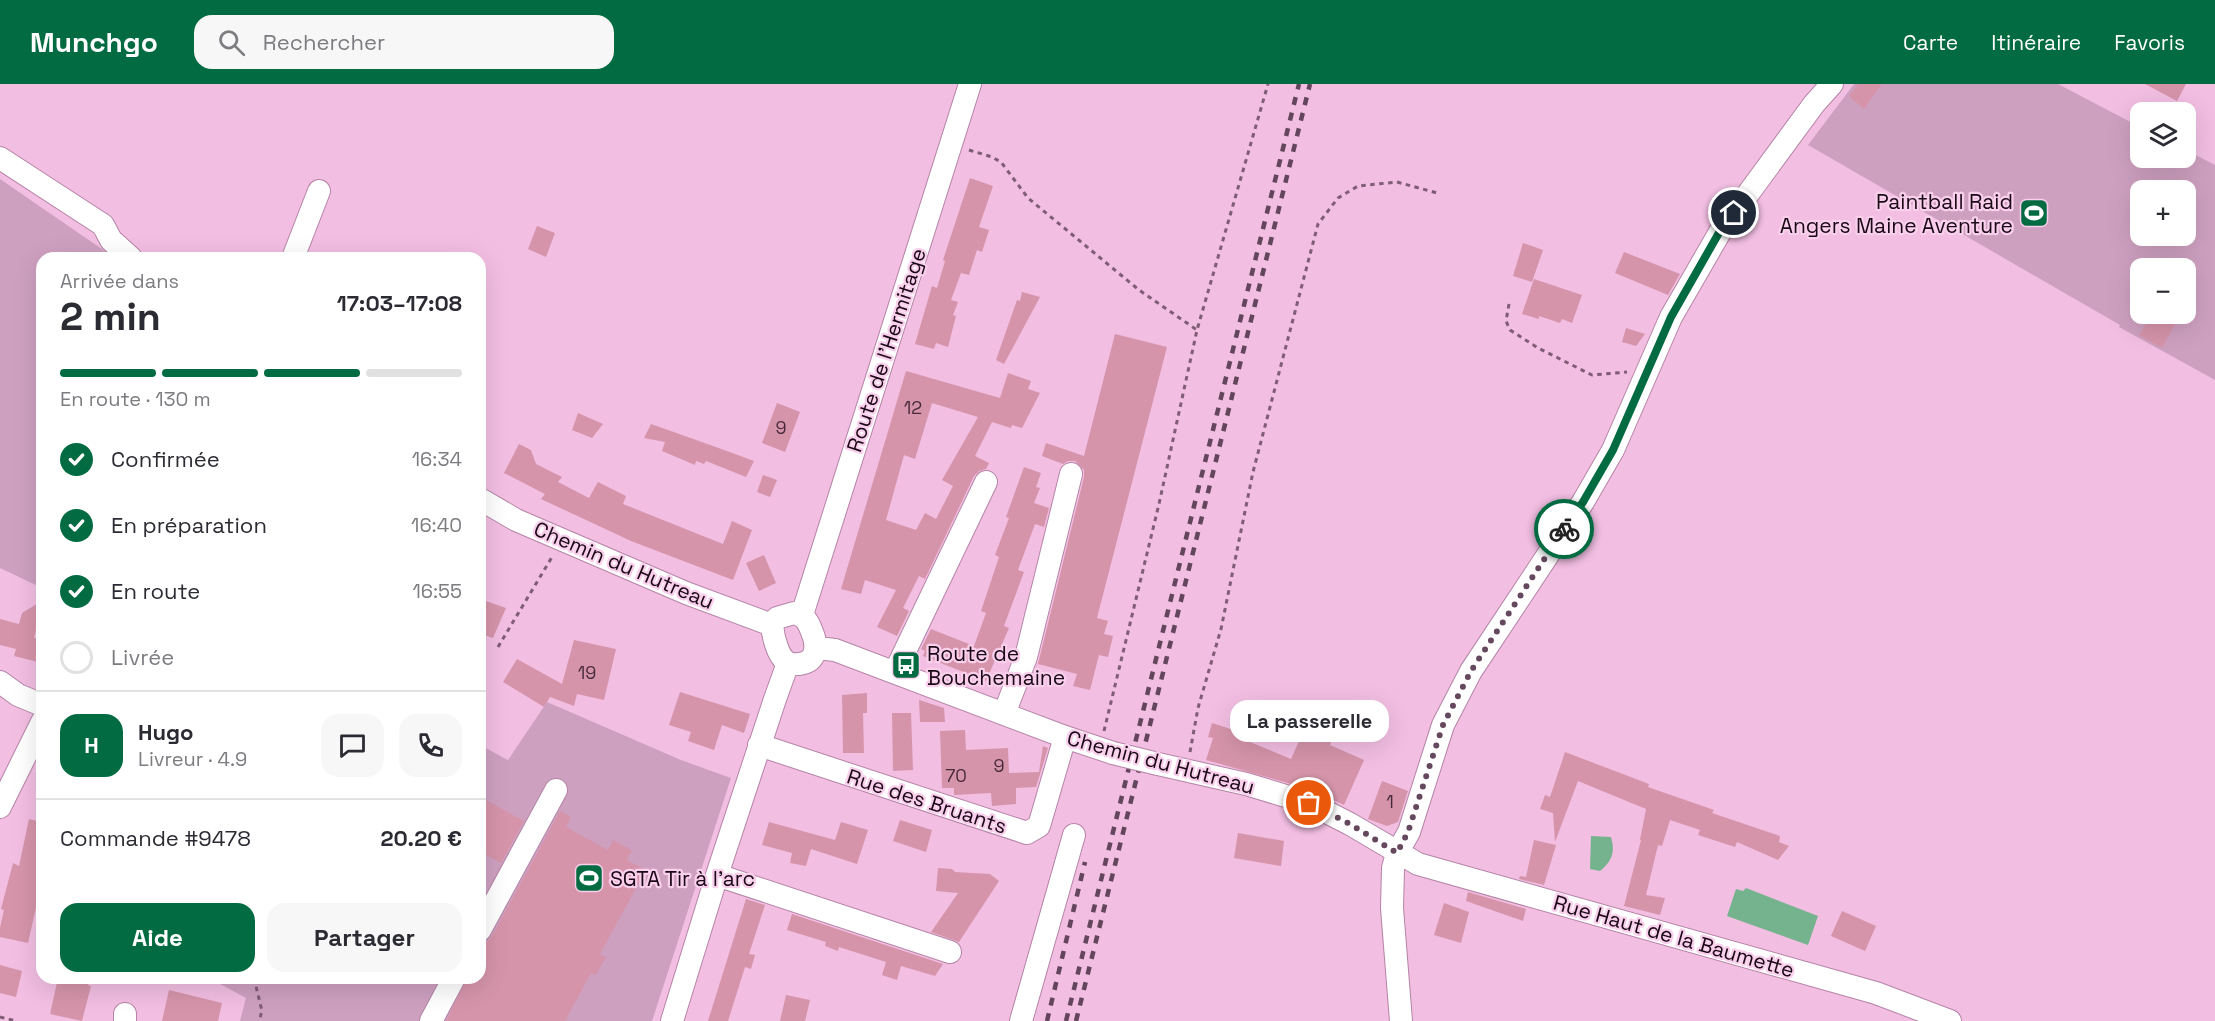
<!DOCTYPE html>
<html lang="fr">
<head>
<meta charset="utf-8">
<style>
	:root { --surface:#fff; --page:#f7f7f7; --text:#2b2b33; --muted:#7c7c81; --line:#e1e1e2; --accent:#036b41 }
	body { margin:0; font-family:"Space Grotesk",sans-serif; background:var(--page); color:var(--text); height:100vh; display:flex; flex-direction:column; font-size:22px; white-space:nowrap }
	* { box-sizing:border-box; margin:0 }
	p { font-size:20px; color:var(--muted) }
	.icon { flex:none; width:33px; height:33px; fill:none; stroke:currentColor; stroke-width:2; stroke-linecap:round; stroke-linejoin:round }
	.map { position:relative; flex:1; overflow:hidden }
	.panel { position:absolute; left:36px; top:168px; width:450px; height:732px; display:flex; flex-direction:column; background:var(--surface); border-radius:18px; box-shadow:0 6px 24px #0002 }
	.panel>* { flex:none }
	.fabs { position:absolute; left:2130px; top:18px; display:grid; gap:12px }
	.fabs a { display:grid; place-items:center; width:66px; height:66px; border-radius:12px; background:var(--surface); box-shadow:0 6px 24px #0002; font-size:30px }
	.pin { position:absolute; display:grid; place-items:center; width:51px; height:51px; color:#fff; margin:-26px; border:3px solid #fff; border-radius:50%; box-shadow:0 2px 6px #0007 }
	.courier { position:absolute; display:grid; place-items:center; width:60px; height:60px; margin:-30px; border:4px solid #036b41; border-radius:50%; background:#fff; color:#222; box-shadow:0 2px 8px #0007 }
	.bubble { position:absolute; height:42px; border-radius:18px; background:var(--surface); box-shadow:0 6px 24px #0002; font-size:20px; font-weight:700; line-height:42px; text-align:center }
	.headline em { font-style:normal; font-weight:700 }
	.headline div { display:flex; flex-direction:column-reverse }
	.headline { display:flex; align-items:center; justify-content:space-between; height:102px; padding:0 24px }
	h1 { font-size:39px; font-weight:700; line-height:45px }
	.bar { display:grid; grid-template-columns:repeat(4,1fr); gap:9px 6px; align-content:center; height:72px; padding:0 24px }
	.bar i { height:8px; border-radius:4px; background:var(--line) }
	.bar .active { background:var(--accent) }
	.bar p { grid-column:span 4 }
	.line { display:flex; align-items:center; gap:15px; padding:0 24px; border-top:2px solid var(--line) }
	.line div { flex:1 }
	.round { display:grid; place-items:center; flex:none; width:63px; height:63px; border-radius:18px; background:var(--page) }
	ol { padding:0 24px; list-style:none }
	li { display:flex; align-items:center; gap:18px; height:66px }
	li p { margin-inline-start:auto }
	li .icon { padding:6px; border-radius:50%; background:var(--accent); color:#fff; stroke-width:4 }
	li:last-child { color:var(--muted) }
	li i { width:33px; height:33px; border:3px solid var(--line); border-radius:50% }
	.button { display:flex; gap:12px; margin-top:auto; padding:12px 24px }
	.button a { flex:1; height:69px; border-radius:18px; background:var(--accent); color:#fff; font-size:24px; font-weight:700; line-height:69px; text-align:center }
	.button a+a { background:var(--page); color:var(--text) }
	header { display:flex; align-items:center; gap:36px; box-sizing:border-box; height:84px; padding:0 30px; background:var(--accent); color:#fff }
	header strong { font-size:28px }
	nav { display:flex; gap:33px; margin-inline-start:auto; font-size:21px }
	.search { width:420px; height:54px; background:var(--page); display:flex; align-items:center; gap:15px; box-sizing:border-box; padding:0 21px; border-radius:18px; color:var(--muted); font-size:22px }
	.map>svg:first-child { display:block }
	.green { fill:#cea0c0; fill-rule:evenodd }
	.water { fill:#75b28e }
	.building { fill:#d594aa; fill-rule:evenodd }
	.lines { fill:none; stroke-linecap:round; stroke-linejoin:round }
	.minor-casing { stroke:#b584a7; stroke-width:24 }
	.path { stroke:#7e5d75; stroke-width:3; stroke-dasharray:4.5 4.5; stroke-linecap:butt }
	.minor { stroke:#fff; stroke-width:22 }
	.rail { stroke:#63465b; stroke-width:4.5; stroke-dasharray:8 8; stroke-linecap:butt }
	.minor-bridge-casing { stroke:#b584a7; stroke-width:24; stroke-linecap:butt }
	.minor-bridge { stroke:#fff; stroke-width:22 }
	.done { stroke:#65485d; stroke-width:6; stroke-dasharray:0 10.8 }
	.route { stroke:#036b41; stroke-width:8 }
	.labels { text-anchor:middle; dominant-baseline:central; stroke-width:4.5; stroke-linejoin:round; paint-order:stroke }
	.number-label { font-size:18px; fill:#482b3a }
	.poi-label { font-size:21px; fill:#190815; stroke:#f9cfec; text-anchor:start }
	.street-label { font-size:21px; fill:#190815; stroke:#f9cfec }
</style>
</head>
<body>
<header>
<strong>Munchgo</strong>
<div class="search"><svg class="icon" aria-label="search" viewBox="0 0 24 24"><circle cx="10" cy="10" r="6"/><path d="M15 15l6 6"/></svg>Rechercher</div>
<nav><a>Carte</a><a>Itinéraire</a><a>Favoris</a></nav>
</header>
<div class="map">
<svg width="2215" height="937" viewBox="0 0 2215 937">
	<rect width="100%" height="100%" fill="#f2bee2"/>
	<path class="green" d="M 1854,0 L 2058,0 L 2140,43 L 2140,74 L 2186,74 L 2186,66 L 2215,81 L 2215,296 L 2119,243 L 2120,241 L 1808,61 ZM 2140,106 L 2186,106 L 2186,152 L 2140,152 ZM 2140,184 L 2186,184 L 2186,230 L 2140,230 Z
		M 0,95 L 115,174 L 42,174 L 42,504 L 0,484 Z
		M 547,618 L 681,676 L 731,694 L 652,937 L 240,937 L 246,914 L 209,894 L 480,894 L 480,661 L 508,676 Z"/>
	<path class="water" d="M 1591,752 L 1611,753 C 1615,768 1613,776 1600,787 L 1590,785 Z
		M 1746,804 L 1818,832 L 1808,861 L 1727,832 L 1736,805 L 1743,807 Z"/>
	<path class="building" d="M 1858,0 L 1882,0 L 1864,25 L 1849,12 Z
		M 2145,0 L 2186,0 L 2177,17 Z
		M 970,94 L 993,102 L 979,143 L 989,146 L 982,168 L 977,166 L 969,191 L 961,189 L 951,216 L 958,218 L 953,231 L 956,232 L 948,263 L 936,259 L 934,265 L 915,260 L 932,202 L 937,204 L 945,177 L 943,176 Z
		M 537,142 L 555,149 L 546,173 L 528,165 Z
		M 1523,159 L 1543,166 L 1532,198 L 1513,192 Z
		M 1624,168 L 1680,190 L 1668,211 L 1615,189 Z
		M 1534,195 L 1582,211 L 1572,239 L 1562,235 L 1560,239 L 1539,232 L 1539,235 L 1522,230 Z
		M 1022,208 L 1040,213 L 1004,280 L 996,276 L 1017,216 L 1020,217 Z
		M 2152,230 L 2181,230 L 2162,264 L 2139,251 Z
		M 1626,244 L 1645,250 L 1636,262 L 1622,258 Z
		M 1115,250 L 1167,263 L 1097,534 L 1108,537 L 1104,550 L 1113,552 L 1108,573 L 1099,571 L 1090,606 L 1073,602 L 1077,590 L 1038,580 L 1084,393 L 1084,386 L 1075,377 L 1068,377 L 1063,380 L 1042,372 L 1046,359 L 1084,372 Z
		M 906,287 L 1000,314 L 1008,289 L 1031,297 L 1028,305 L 1040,309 L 1022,344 L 1012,341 L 1011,344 L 992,338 L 975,372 L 989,379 L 986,385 L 979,387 L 974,392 L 925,495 L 919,492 L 903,524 L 909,527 L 897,552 L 877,543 L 896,506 L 865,496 L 861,510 L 841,505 ZM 932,319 L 978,333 L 942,396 L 953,402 L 936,435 L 925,429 L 916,446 L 886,436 L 904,371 L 915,375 Z
		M 777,319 L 800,328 L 785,368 L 762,359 Z
		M 578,329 L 603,340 L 592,354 L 572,346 Z
		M 651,340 L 727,367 L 754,377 L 746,393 L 706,377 L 704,380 L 696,377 L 695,381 L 662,367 L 665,358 L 644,354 Z
		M 519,360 L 531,366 L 536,380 L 562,393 L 558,398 L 589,414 L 598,398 L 626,412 L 623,420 L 723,460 L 732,437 L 752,446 L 733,496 L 631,457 L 541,415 L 545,410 L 504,389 Z
		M 1024,383 L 1041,389 L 1036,403 L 1040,404 L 1034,419 L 1049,424 L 1044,443 L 1035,440 L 1018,486 L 1024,488 L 1004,542 L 1009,544 L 986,597 L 923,572 L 925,567 L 921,565 L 931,545 L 974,562 L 986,529 L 981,527 L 999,473 L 995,471 L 1009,434 L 1006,433 L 1010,422 Z
		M 763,391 L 777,396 L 770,413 L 757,408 Z
		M 764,471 L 776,499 L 759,507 L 746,479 Z
		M 480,515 L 506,524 L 493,554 L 480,550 Z
		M 40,518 L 37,530 L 40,530 L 34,554 L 42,555 L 42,579 L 14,572 L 16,565 L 0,561 L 0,535 L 19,540 L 22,529 Z
		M 574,556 L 616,565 L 604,616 L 577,610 L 574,622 L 550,613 L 544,623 L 503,598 L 517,575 L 562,600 Z
		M 680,608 L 750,630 L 744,649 L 722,641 L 714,666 L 688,657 L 691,648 L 669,641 Z
		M 867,609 L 867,629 L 863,629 L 864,669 L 843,669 L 842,611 Z
		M 919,616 L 944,624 L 945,638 L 920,638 Z
		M 892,629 L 911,629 L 913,686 L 893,687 Z
		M 1318,634 L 1338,643 L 1330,661 L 1364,676 L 1344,721 L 1313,706 L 1206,676 L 1213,654 L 1208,653 L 1212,639 L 1252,652 L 1250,658 L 1291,675 L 1309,635 L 1316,638 Z
		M 965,646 L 966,666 L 1008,664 L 1009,689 L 1039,688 L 1043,662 L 1048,664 L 1036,703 L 1016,704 L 1016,720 L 992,722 L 991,709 L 954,711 L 954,704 L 942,704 L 940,647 Z
		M 1565,668 L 1649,700 L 1648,703 L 1714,726 L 1712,729 L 1780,752 L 1779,758 L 1789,762 L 1778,776 L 1737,758 L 1735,763 L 1698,751 L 1700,746 L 1670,736 L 1662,762 L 1658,761 L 1646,811 L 1665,814 L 1660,831 L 1624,822 L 1641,756 L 1640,756 L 1646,725 L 1578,697 L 1555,758 L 1553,729 L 1540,725 L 1545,711 L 1550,713 Z
		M 1382,697 L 1408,707 L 1398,738 L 1387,742 L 1368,735 Z
		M 480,713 L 524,737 L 501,779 L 480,768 Z
		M 560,727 L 571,733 L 566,743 L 608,766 L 613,756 L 632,766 L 627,776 L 646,786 L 600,870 L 606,873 L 596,891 L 591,889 L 565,937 L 446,937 L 467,894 L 480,894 L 480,859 L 487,858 L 492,852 Z
		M 29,735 L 42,738 L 42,783 L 38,805 L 40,806 L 28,859 L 0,853 L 0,844 L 4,826 L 1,825 L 13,779 L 19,782 Z
		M 900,736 L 932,746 L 926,768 L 893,757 Z
		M 769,738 L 835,756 L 841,738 L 868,746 L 857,780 L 811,765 L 806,782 L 790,779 L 792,769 L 762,761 Z
		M 1238,749 L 1284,757 L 1281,782 L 1234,774 Z
		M 1534,756 L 1556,761 L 1544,801 L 1519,795 L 1520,792 L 1526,793 Z
		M 938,784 L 952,785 L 955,788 L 990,790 L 999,797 L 959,858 L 931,848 L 958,809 L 936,807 Z
		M 1468,808 L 1526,825 L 1523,837 L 1466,817 Z
		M 746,815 L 765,821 L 749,870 L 755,871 L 751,885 L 745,883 L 728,937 L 708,937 Z
		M 1444,819 L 1469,828 L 1461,859 L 1434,851 Z
		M 1842,827 L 1876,842 L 1865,867 L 1831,852 Z
		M 792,830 L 943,880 L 935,892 L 901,882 L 897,896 L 882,891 L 886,878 L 839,863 L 838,867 L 825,862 L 826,858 L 787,846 Z
		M 0,881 L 22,887 L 16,913 L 0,909 Z
		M 58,894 L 90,894 L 88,901 L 91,902 L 82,937 L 50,930 Z
		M 169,906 L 222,919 L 218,937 L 162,937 Z
		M 786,911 L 810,916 L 805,937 L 780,937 Z"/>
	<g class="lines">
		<g class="minor-casing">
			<path id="minor" d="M 0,74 L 103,141 L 111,156 L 131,174
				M 293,174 L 319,107
				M 480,415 L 516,436 L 686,509 L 772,541
				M 794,529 C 805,532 808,537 812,548 C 818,562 817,578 799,580 C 796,580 792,581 789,579 C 778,575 773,552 772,541 L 777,534 Z
				M 802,531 L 970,0
				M 817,564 L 835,566 L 1065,653 L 1113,669
				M 895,588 L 986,398
				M 0,598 L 18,611 L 42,621
				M 1004,630 L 1026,573 L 1071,390
				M 759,661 L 1027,749 L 1039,742 L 1065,653
				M 1158,680 L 1246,700 L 1309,719 L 1350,740 L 1418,780 L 1876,909 L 1950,937
				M 0,723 L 42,638
				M 717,791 L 950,868
				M 480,846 L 556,706
				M 125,930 L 125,937
				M 431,937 L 454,894
				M 672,937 L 717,791 L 775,615 L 788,579
				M 1021,937 L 1074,751
				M 1401,937 L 1392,824 L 1393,784 L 1397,769 L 1409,748 L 1443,641 L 1471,587 L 1583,418 L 1613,366 L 1671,233 L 1720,148 L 1814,20 L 1832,0"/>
		</g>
		<path class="path" d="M 969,66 L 992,73 L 1001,78 L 1028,114 L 1139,206 L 1197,246
			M 1509,220 L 1506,237 L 1510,246 L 1538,264 L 1592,291 L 1627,288
			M 498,563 L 552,473
			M 1104,647 L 1159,420 L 1197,246 L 1268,0
			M 1190,668 L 1198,624 L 1221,545 L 1253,388 L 1318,140 L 1338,114 L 1358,102 L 1397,98 L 1437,109
			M 254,894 L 262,927 L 259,937
			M 0,933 L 16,937"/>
		<use href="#minor" class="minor"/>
		<path class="rail" d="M 1047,937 L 1085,778
			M 1066,937 L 1299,0
			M 1076,937 L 1310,0"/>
		<g class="minor-bridge-casing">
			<path id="minor-bridge" d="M 1113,669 L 1158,680"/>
		</g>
		<use href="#minor-bridge" class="minor-bridge"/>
	</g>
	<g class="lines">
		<path class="done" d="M 1309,719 L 1350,740 L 1397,769 L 1408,748 L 1443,641 L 1471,587 L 1564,445"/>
		<path class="route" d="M 1564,445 L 1583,418 L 1613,366 L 1671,233 L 1720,147 L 1734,129"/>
	</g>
	<defs>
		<g id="stadium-square" transform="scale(1.5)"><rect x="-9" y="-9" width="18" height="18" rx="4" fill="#036b41" stroke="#f9cfec"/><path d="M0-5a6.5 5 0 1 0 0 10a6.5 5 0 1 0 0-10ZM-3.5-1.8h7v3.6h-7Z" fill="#fff"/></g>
		<g id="bus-square" transform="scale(1.5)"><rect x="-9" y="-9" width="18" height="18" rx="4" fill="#036b41" stroke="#f9cfec"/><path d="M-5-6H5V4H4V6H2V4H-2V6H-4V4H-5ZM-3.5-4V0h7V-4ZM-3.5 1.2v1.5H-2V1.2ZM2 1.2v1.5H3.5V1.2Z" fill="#fff"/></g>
	</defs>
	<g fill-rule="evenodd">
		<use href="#stadium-square" x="2034" y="129"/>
		<use href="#bus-square" x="906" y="581"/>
		<use href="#stadium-square" x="589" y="794"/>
	</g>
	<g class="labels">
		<g class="number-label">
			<text x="913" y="323">12</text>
			<text x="781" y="343">9</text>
			<text x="587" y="588">19</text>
			<text x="999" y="681">9</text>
			<text x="956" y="691">70</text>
			<text x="1390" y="717">1</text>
		</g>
		<g class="poi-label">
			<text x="2013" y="117" text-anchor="end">Paintball Raid<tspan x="2013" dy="24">Angers Maine Aventure</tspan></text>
			<text x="927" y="569">Route de<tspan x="927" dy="24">Bouchemaine</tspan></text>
			<text x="610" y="794">SGTA Tir à l’arc</text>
		</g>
		<g class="street-label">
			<text transform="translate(886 266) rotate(-72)">Route de l'Hermitage</text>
			<text transform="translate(624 481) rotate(23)">Chemin du Hutreau</text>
			<text transform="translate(1161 678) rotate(15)">Chemin du Hutreau</text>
			<text transform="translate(927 717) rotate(18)">Rue des Bruants</text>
			<text transform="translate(1674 852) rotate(16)">Rue Haut de la Baumette</text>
		</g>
	</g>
</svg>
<div class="fabs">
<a><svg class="icon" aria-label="layers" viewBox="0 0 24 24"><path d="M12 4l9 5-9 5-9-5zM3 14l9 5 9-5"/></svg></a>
<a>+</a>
<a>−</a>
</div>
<div class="pin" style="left:1309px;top:719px;background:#ea580c"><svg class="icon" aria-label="bag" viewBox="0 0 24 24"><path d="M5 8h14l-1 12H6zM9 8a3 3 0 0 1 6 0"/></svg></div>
<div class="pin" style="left:1734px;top:129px;background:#1f2937"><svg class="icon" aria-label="home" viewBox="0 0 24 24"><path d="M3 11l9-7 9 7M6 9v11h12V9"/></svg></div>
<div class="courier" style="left:1564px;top:445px"><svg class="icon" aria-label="bike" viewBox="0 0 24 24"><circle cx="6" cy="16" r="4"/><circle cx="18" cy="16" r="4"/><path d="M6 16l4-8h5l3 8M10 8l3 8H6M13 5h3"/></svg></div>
<div class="bubble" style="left:1230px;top:616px;width:159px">La passerelle</div>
<section class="panel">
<div class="headline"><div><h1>2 min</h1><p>Arrivée dans</p></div><em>17:03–17:08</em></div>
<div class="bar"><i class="active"></i><i class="active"></i><i class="active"></i><i></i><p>En route · 130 m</p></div>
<ol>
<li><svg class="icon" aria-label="check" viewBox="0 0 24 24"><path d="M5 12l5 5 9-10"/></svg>Confirmée<p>16:34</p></li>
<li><svg class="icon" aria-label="check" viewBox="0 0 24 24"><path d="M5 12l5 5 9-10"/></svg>En préparation<p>16:40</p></li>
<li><svg class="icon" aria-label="check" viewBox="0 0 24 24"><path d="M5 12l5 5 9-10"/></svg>En route<p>16:55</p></li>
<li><i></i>Livrée</li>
</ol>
<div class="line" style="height:108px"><b class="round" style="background:var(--accent);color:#fff">H</b><div><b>Hugo</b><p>Livreur · 4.9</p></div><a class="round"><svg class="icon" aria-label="chat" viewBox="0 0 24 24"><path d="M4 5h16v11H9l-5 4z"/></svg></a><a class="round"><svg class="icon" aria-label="phone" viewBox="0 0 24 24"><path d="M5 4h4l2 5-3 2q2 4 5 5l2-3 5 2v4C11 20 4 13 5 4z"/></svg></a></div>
<div class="line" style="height:78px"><div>Commande #9478</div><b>20.20 €</b></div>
<div class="button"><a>Aide</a><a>Partager</a></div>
</section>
</div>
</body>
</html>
